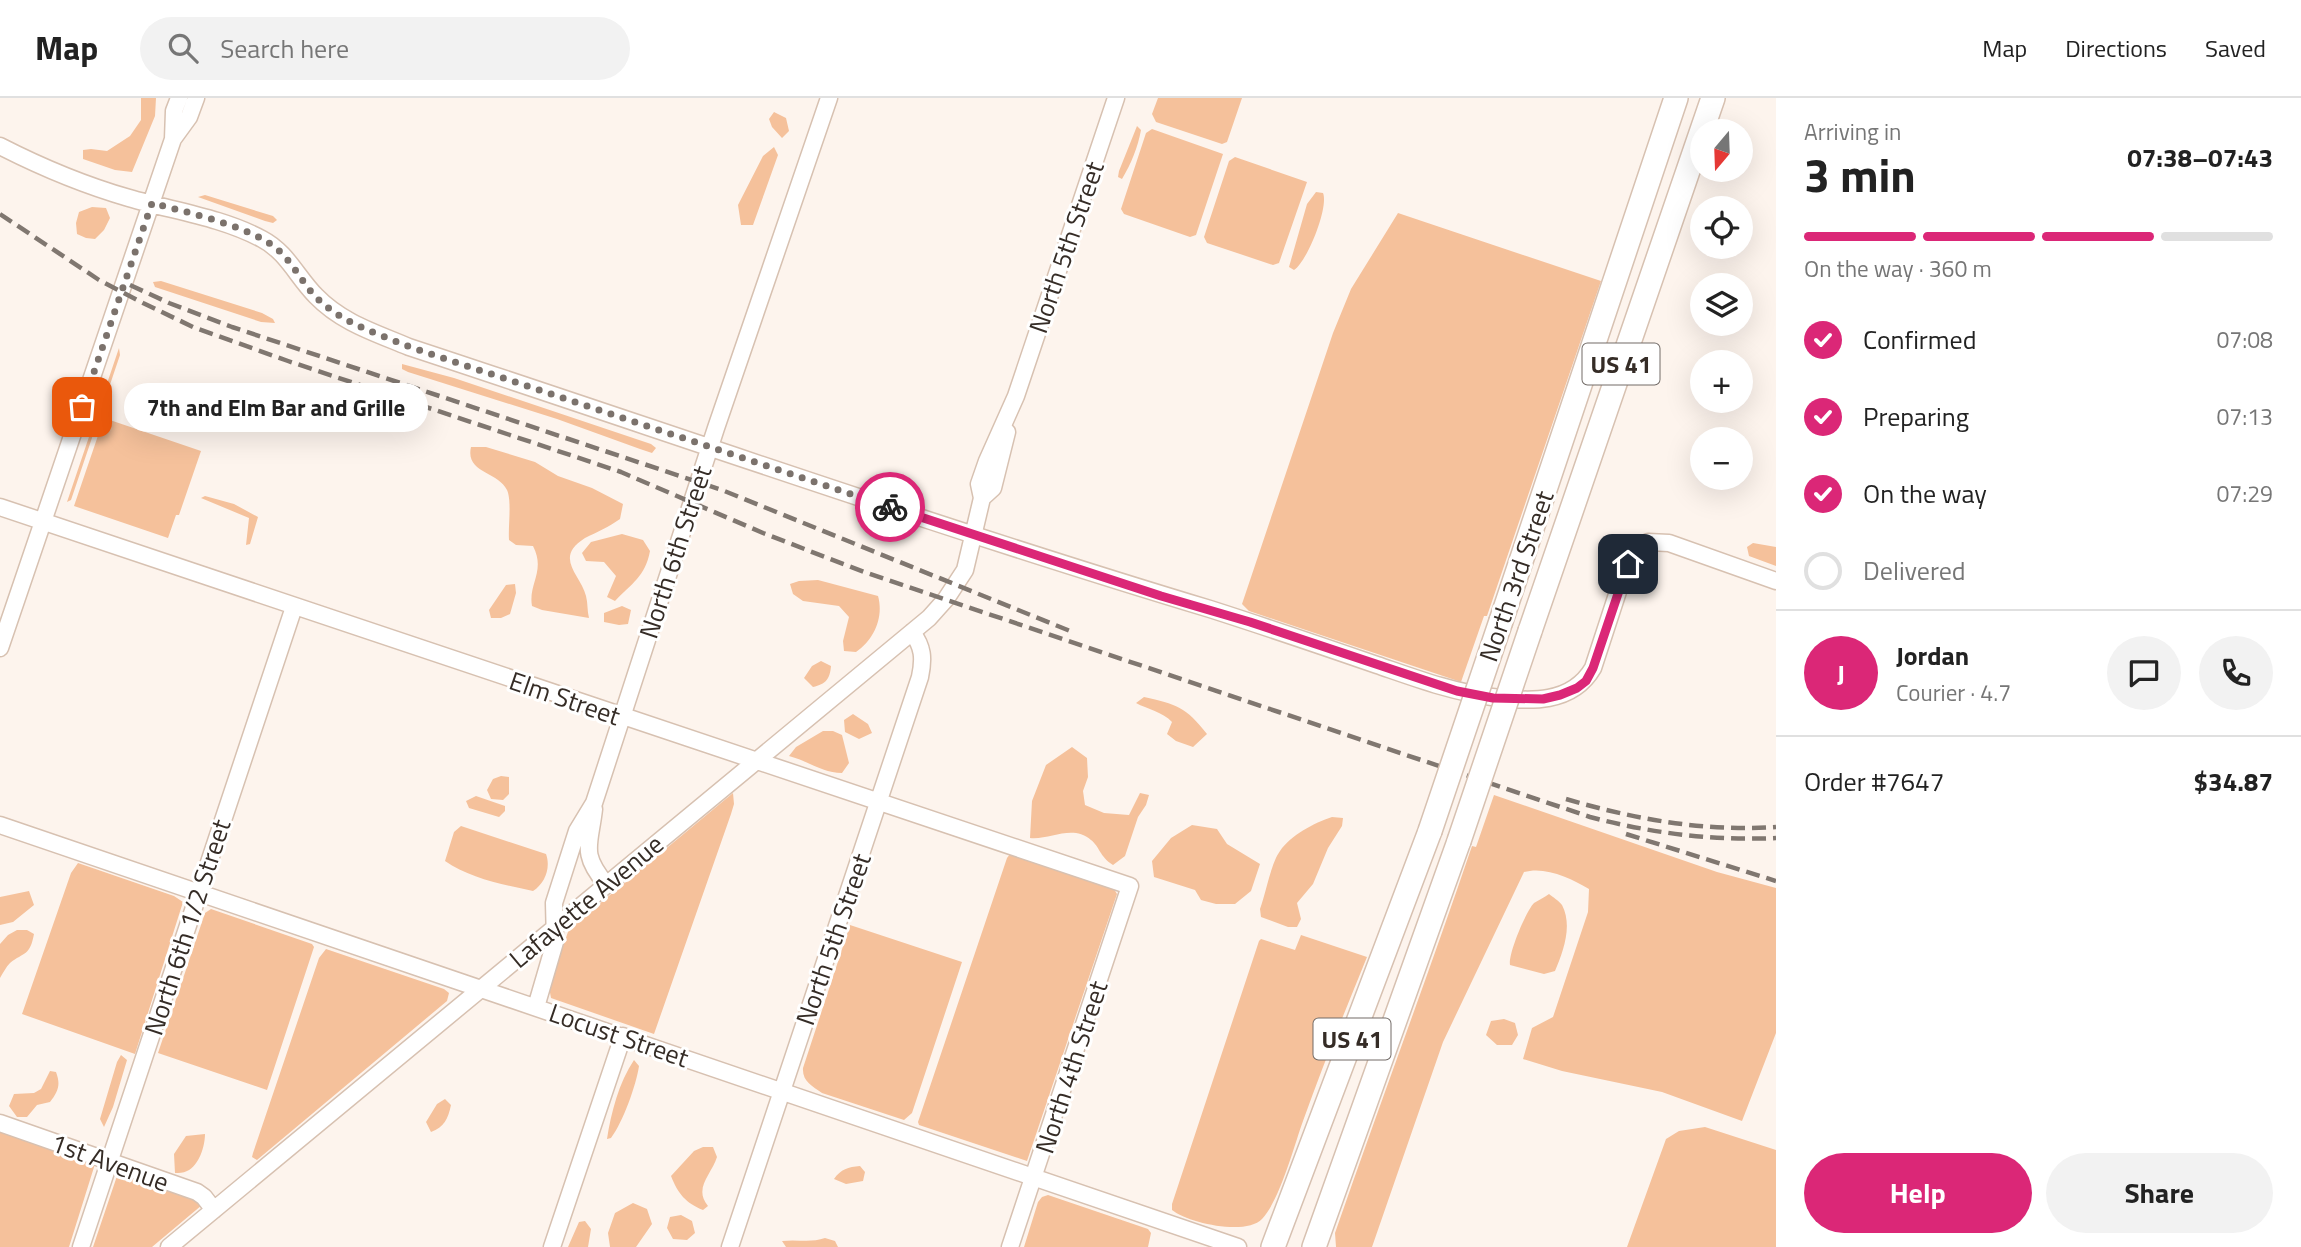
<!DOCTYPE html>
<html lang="en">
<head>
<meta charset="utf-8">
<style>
	:root { --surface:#fff; --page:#f2f2f2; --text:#222; --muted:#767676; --line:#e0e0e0; --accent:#db2777 }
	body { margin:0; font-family:"Titillium Web",sans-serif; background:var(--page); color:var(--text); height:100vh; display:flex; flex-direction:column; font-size:26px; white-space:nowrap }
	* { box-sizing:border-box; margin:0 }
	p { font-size:23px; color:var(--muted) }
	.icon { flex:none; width:38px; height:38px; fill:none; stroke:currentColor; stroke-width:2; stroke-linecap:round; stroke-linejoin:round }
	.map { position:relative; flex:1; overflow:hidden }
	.drawer { display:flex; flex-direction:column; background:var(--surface); width:525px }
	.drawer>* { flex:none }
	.needle { width:46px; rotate:199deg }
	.fabs { position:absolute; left:1690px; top:21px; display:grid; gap:14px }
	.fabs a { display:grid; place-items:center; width:63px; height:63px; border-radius:50%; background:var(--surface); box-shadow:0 7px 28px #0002; font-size:35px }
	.pin { position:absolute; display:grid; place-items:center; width:60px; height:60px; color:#fff; margin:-30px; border-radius:14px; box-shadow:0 4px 10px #0006 }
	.courier { position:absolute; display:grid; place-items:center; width:70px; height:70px; margin:-35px; border:5px solid #db2777; border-radius:50%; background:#fff; color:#222; box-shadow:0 2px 9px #0007 }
	.bubble { position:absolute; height:49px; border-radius:24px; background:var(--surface); box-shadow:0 7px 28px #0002; font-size:23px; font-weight:700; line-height:49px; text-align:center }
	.head em { font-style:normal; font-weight:700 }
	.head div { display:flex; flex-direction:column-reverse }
	.head { display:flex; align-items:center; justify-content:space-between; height:119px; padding:0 28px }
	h1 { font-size:46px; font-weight:700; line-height:52px }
	.bar { display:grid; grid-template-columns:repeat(4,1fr); gap:10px 7px; align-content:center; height:84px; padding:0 28px }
	.bar i { height:9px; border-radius:5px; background:var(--line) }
	.bar .active { background:var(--accent) }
	.bar p { grid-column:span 4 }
	.line { display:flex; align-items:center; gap:18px; padding:0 28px; border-top:2px solid var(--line) }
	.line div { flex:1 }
	.round { display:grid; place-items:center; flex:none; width:74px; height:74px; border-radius:37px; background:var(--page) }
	ol { padding:0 28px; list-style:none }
	li { display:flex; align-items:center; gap:21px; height:77px }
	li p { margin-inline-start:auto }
	li .icon { padding:7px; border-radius:50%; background:var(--accent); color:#fff; stroke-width:4 }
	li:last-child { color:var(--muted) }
	li i { width:38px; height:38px; border:4px solid var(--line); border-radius:50% }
	.button { display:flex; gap:14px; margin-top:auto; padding:14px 28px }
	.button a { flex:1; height:80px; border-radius:42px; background:var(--accent); color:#fff; font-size:28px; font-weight:700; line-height:80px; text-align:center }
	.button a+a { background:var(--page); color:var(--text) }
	header { display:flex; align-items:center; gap:42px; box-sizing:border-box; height:98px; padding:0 35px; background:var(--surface); border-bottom:2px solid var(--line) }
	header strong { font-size:33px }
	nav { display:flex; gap:38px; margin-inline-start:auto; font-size:24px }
	.search { width:490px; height:63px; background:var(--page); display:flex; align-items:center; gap:18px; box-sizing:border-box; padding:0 24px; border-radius:38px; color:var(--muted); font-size:26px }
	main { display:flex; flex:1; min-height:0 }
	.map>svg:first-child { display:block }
	.green { fill:#f5c19b }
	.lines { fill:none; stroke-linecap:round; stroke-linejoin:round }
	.minor-casing { stroke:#d7c1b1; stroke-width:19 }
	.highway-casing { stroke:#d7c1b1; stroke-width:26 }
	.minor { stroke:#fff; stroke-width:16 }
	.highway { stroke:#fff; stroke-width:23 }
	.rail { stroke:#807770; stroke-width:4.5; stroke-dasharray:14 7; stroke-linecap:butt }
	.highway-bridge-casing { stroke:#d7c1b1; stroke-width:26; stroke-linecap:butt }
	.highway-bridge { stroke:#fff; stroke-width:23 }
	.done { stroke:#7b726c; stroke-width:7; stroke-dasharray:0 12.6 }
	.route { stroke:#db2777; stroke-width:9 }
	.labels { text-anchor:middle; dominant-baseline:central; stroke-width:6; stroke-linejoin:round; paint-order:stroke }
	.shield { fill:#fff; stroke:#726b67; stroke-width:2 }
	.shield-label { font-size:24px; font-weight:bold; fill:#352c26 }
	.street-label { font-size:26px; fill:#352c26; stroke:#fff }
</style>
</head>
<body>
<header>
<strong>Map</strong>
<div class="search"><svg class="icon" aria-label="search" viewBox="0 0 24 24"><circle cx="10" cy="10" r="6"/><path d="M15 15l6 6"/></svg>Search here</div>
<nav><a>Map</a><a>Directions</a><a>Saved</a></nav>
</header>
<main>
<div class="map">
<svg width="1776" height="1149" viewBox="0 0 1776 1149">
	<rect width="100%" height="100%" fill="#fdf4ed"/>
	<path class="green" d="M 141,0 L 156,0 L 155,18 L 132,74 L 115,72 L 83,61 L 83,52 L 91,51 L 107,53 L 130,38 L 141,22 Z
		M 1158,0 L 1242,0 L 1227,44 L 1222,46 L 1156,24 L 1152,16 Z
		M 774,14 L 786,20 L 789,33 L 782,40 L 772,29 L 769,21 Z
		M 1137,28 L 1141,32 C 1138,49 1131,66 1122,81 L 1118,79 L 1119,73 Z
		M 1152,31 L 1223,56 L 1196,137 L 1190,139 L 1124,116 L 1121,111 L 1146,35 Z
		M 774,49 L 778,57 L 753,127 L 741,127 L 738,107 L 763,58 Z
		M 1235,59 L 1307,84 L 1279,165 L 1273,167 L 1207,145 L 1204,139 L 1229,63 Z
		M 1316,94 L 1323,95 C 1329,109 1307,164 1294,172 L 1289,169 L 1307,106 Z
		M 205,97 L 273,118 L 277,122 L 273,125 L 265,123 L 198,99 Z
		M 92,109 L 106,110 L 110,120 L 104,132 L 95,141 L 86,140 L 77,136 L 76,125 L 79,114 Z
		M 1398,115 L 1601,183 L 1487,518 L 1484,518 L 1461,584 L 1249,513 L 1242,506 L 1333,235 L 1351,191 Z
		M 161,183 L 262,215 L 273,221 L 275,225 L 261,224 L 155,189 L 153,184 Z
		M 119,250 L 120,257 L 71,402 L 67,404 Z
		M 402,266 L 454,280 L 651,346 L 656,350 L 652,355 L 640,351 L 557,321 L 408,274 L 402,271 Z
		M 104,320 L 201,353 L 179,417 L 176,417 L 168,440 L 74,408 Z
		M 471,349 L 486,349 L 535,364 L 558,378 L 592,390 L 623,406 L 620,421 C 609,429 597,434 585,440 C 553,460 581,477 586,498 C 588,505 587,513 589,520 L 542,512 L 532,508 C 528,486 546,473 533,448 L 516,447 L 509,442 C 508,428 512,403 507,392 C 498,373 465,375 471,349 Z
		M 205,398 L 234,406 L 258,419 L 250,446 L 246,447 L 249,420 L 201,400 Z
		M 622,436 L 643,442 L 650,453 C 645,479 632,485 615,503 L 607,499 L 616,478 L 604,464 L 586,463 L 582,455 L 591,444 Z
		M 1753,445 L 1776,449 L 1776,468 L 1749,458 L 1747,449 Z
		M 818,482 L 878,498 C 884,519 874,542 856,554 L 844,553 L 843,543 L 849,519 L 839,508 L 803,503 L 793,496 L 790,486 L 799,483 Z
		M 515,486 L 516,495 L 510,516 L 501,520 L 491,520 L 489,512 L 506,487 Z
		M 622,508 L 631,512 L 628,526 L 619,527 L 604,524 L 604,515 Z
		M 821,563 L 831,568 C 830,581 826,586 813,589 L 804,580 L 812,568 Z
		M 1144,599 C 1176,606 1186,609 1207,636 L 1193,649 L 1176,643 L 1167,636 L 1172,624 C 1163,614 1147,611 1136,605 Z
		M 853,616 L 868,626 L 872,635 L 859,641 L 845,634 L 844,622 Z
		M 823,633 L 833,633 L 842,637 L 849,665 L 842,675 C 823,675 808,663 789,658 L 796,649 Z
		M 1072,649 L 1087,660 L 1088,679 L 1083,693 L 1085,707 L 1104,715 L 1129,717 L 1140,695 L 1149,697 L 1146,707 L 1138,719 L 1125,758 L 1113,767 C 1099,758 1100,749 1091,742 C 1072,726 1051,742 1030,740 L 1032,703 L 1046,667 Z
		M 501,678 L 509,679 L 509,696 L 503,702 L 491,701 L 487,692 L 493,681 Z
		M 733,695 L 734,706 L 731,716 L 654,936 L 551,900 L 549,889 L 569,831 Z
		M 1494,697 L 1717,774 L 1776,790 L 1776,935 L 1742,1023 L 1662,994 L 1562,973 L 1523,961 L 1532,930 L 1553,919 L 1588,814 L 1589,791 C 1571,780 1545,768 1524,774 L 1443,944 L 1372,1149 L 1336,1149 L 1335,1135 C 1380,1005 1428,878 1472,748 L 1476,749 Z
		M 476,698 L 505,708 L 505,713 L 499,719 L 469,710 L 466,703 Z
		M 1332,719 L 1343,720 L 1342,728 L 1328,750 L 1313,786 L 1297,805 L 1301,821 L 1297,829 L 1288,829 L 1261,819 L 1260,811 C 1266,795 1271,765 1280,753 C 1291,737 1314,725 1332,719 Z
		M 1192,727 L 1217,731 L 1227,746 L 1260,766 L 1251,793 L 1235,806 L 1216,806 L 1201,802 L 1195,792 L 1154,779 L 1152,763 L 1171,740 Z
		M 461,728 L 546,756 C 551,770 545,785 533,793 C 504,787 469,780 445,763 L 454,734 Z
		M 1010,756 L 1114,791 L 1117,796 L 1027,1063 L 919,1027 L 918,1024 L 1007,760 Z
		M 78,765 L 174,798 L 183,804 L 135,956 L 22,916 L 71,775 Z
		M 29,793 L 34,807 L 13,824 L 0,827 L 0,799 Z
		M 1549,796 C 1553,799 1559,803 1562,807 C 1573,828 1563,854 1555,873 L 1544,876 L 1510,867 C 1508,856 1526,813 1534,805 C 1539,802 1545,799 1549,796 Z
		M 211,811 L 312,846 L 314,849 L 267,992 L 158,955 L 205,815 Z
		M 850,827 L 962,864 L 912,1015 L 904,1022 L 822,995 C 812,988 802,983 803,970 Z
		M 17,832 L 27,832 L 34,836 C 30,858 24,854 10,865 C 6,869 3,875 0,880 L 0,846 L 8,837 Z
		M 1301,837 L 1367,859 C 1345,913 1323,967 1303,1023 C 1294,1048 1280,1102 1262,1121 C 1246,1138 1188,1125 1172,1112 L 1172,1106 L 1259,843 L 1261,841 L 1295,852 Z
		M 326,851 L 444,891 L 449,895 L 447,903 L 257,1062 L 252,1059 L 253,1055 L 319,860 Z
		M 1504,921 L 1515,925 L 1518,937 L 1512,947 L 1497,947 L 1486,937 L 1491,923 Z
		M 121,957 L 127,962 L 113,1009 L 104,1029 L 100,1021 L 117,964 Z
		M 634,962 L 639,968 C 636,988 623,1024 611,1040 L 607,1041 C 611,1015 619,984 634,962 Z
		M 50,973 L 56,974 C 61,987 58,994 50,1004 L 37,1007 L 27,1019 L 17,1019 L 9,1008 L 14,996 L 34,995 L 41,991 Z
		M 445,1001 L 451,1007 C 448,1021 444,1029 431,1034 L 426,1024 L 437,1006 Z
		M 1705,1029 L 1776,1052 L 1776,1149 L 1627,1149 L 1666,1041 L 1679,1033 Z
		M 0,1032 L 95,1066 L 69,1149 L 0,1149 Z
		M 205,1036 C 205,1048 199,1068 187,1073 C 183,1075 179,1075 175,1075 L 174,1056 L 186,1038 Z
		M 703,1049 L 713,1049 L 717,1059 C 712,1076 693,1090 708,1108 L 703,1112 C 686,1105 678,1096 671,1078 L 694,1053 Z
		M 860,1068 L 865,1074 L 863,1083 L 846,1086 L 834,1081 C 841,1071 848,1069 860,1068 Z
		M 121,1076 L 193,1100 L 202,1107 L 152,1149 L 93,1149 L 117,1078 Z
		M 1048,1097 L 1148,1131 L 1151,1135 L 1148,1149 L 1024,1149 L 1038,1104 L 1042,1099 Z
		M 633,1105 L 647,1111 L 652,1126 L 636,1149 L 610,1149 L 608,1135 L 615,1115 Z
		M 681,1117 L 692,1123 L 695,1135 L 687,1142 L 673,1141 L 667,1130 L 670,1119 Z
		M 585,1123 L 591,1131 L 588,1149 L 568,1149 L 579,1124 Z
		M 825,1140 L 835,1143 L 838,1149 L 786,1149 L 782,1143 C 797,1141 811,1145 825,1140 Z"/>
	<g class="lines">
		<g class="minor-casing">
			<path id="minor" d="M 173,41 L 189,19 L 196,0
				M 0,48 C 41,69 84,87 129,100 C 173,113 221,119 262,141 C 287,154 297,179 316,198 C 342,225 376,235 409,249 C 676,337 941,430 1210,511 C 1266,529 1322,548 1377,567 C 1415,580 1452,594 1492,599 C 1530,604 1572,606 1593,570 L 1627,466 L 1634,454 L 1648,444 L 1669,445 L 1776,483
				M 982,400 L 993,390 L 1007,334
				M 0,409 L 1130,788 L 1010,1149
				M 0,550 L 173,41 L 174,13 L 179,0
				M 594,711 C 590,747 580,755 606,786
				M 0,727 L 1238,1149
				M 536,909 L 555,844 L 554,805 L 577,733 L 594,705 L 716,330 L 829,0
				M 0,1025 L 197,1094 L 204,1099 L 214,1112
				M 81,1149 L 294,509
				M 169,1149 L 929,520 L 946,501 L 965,472 L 982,400 L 979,386 L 987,363 L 1016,298 L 1116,0
				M 552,1149 L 623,938
				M 730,1149 L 920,579 C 924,560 923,549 912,534"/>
		</g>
		<g class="highway-casing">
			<path id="highway" d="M 1501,523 L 1676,0
				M 1530,533 L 1713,0
				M 1273,1149 L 1430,733
				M 1314,1149 L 1459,743"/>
		</g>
		<use href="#minor" class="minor"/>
		<use href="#highway" class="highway"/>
		<path class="rail" d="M 0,116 L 99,182 L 143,205 L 193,229 L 288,263 L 621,374 L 763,435 L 864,474 L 1590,719 C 1651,735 1712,743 1776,740
			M 130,187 L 169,205 L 232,229 L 722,392 L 1075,535
			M 1566,701 C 1634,721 1704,734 1776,729
			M 1626,736 L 1776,783"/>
		<g class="highway-bridge-casing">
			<path id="highway-bridge" d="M 1430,733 L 1501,523
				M 1459,743 L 1530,533"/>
		</g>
		<use href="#highway-bridge" class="highway-bridge"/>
	</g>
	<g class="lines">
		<path class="done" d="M 82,309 L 152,105 C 186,114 239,126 269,145 C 290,158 299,181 315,198 C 341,225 376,235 410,249 L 890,409"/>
		<path class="route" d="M 890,409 L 1161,498 L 1250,524 L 1457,593 L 1493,600 L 1543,601 L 1560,597 L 1577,590 L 1586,583 L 1593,570 L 1628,466"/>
	</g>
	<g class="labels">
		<g class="shield">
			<rect x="1582.5" y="245.5" width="77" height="41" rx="5"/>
			<rect x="1313.5" y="920.5" width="77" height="41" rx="5"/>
		</g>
		<g class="shield-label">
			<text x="1621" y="266">US 41</text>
			<text x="1352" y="941">US 41</text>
		</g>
		<g class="street-label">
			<text transform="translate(1066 149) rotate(-71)">North 5th Street</text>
			<text transform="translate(675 454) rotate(-72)">North 6th Street</text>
			<text transform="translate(1516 478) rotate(-71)">North 3rd Street</text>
			<text transform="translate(565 600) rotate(19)">Elm Street</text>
			<text transform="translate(586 803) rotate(-40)">Lafayette Avenue</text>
			<text transform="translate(187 829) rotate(-72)">North 6th 1/2 Street</text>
			<text transform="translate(833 841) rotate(-71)">North 5th Street</text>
			<text transform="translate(619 937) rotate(19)">Locust Street</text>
			<text transform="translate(1071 969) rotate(-72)">North 4th Street</text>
			<text transform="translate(110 1064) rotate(20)">1st Avenue</text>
		</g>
	</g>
</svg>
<div class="fabs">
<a><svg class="needle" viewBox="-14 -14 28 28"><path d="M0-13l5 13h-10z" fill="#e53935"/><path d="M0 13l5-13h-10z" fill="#767676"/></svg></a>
<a><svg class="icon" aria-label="locate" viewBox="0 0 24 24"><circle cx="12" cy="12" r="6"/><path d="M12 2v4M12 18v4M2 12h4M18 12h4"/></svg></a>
<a><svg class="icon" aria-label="layers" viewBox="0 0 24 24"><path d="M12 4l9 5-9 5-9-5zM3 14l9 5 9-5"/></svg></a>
<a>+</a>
<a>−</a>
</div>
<div class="pin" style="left:82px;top:309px;background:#ea580c"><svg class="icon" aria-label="bag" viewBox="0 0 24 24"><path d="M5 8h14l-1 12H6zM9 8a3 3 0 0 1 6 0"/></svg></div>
<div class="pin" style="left:1628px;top:466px;background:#1f2937"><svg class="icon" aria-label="home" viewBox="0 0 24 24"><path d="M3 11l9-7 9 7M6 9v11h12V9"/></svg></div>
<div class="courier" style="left:890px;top:409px"><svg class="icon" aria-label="bike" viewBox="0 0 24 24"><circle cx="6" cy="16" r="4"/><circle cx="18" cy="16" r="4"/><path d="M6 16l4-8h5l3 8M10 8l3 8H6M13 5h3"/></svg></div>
<div class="bubble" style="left:124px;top:285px;width:304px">7th and Elm Bar and Grille</div>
</div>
<section class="drawer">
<div class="head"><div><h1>3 min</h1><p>Arriving in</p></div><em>07:38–07:43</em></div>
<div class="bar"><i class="active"></i><i class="active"></i><i class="active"></i><i></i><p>On the way · 360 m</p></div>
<ol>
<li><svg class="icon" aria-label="check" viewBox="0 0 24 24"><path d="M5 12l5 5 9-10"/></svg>Confirmed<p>07:08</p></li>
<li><svg class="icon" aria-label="check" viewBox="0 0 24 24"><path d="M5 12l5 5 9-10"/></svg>Preparing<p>07:13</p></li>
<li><svg class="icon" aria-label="check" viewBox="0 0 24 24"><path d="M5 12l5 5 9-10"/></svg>On the way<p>07:29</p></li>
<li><i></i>Delivered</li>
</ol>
<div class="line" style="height:126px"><b class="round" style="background:var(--accent);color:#fff">J</b><div><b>Jordan</b><p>Courier · 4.7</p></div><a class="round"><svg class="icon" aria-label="chat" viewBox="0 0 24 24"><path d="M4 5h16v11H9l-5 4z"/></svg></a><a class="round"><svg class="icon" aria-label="phone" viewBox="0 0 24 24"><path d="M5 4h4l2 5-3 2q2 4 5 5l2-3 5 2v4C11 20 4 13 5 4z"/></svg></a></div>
<div class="line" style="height:91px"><div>Order #7647</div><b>$34.87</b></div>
<div class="button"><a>Help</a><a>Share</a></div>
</section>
</main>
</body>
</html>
